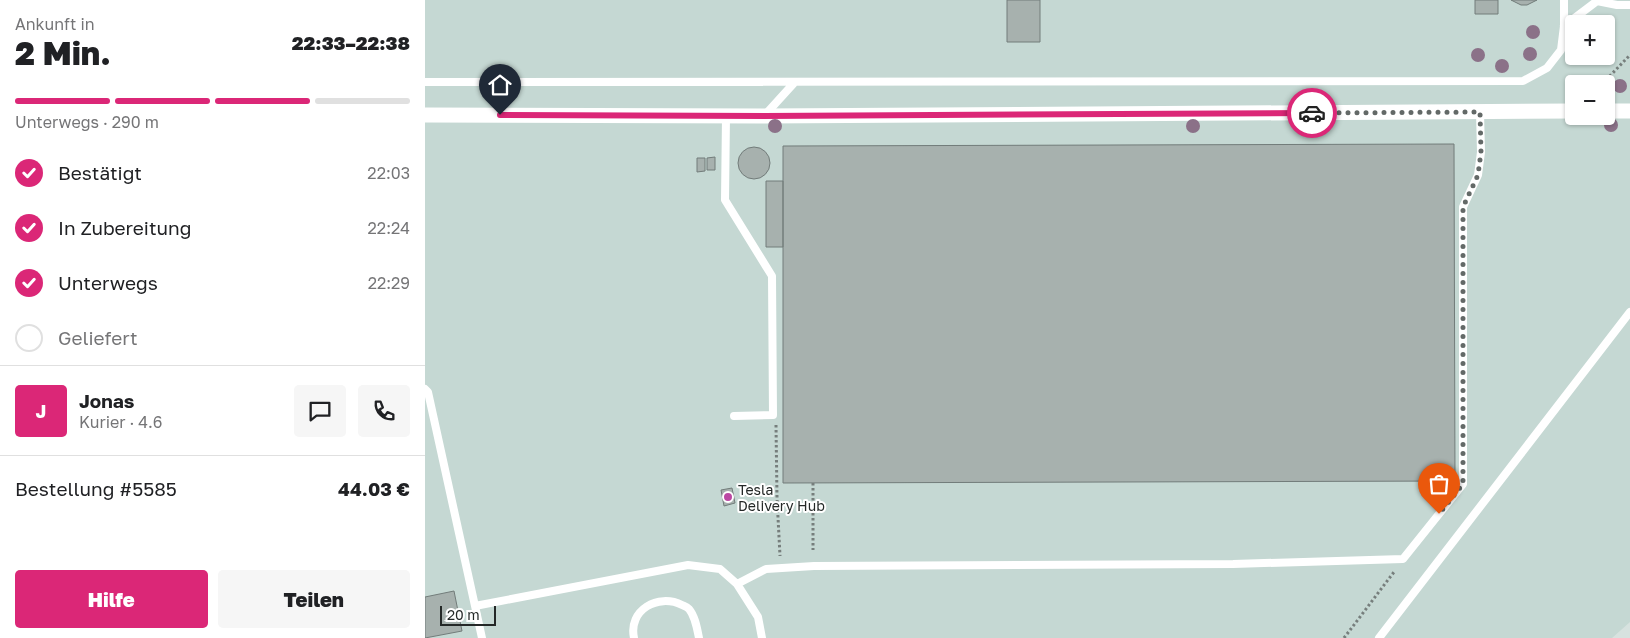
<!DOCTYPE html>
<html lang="de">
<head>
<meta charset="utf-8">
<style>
	:root { --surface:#fff; --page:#f6f6f6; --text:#202124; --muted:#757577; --line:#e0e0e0; --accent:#db2777 }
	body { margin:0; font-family:"Golos Text",sans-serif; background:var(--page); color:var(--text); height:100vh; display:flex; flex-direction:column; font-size:19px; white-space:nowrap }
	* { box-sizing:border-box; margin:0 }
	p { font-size:16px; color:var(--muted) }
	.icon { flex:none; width:28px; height:28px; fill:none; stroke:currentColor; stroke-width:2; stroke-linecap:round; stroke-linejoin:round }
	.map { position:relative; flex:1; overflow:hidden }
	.side { display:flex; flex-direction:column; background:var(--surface); width:425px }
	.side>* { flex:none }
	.fabs { position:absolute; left:1140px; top:15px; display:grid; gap:10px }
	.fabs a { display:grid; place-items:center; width:50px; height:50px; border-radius:5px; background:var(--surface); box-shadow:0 1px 4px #0004; font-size:25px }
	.scale { position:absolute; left:15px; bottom:12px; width:56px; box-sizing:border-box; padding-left:5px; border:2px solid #242827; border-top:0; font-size:14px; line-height:18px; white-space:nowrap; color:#242827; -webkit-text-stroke:4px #fff; paint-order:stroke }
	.pin { position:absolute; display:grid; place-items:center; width:42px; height:42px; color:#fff; margin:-51px -21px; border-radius:50% 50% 50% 0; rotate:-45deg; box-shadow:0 0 5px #0007 }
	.pin .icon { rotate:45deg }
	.courier { position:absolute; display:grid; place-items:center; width:50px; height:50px; margin:-25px; border:4px solid #db2777; border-radius:50%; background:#fff; color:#222; box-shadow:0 1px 6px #0007 }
	.summary em { font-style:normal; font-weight:800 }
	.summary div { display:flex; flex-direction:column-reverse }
	.summary { display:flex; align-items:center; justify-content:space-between; height:85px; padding:0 15px }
	h1 { font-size:32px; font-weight:800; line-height:38px }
	.bar { display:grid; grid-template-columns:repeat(4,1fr); gap:8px 5px; align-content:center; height:60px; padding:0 15px }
	.bar i { height:6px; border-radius:4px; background:var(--line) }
	.bar .active { background:var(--accent) }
	.bar p { grid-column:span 4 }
	.line { display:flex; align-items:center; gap:12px; padding:0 15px; border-top:1px solid var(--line) }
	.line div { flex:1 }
	.round { display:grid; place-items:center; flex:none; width:52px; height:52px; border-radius:5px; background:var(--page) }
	ol { padding:0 15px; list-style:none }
	li { display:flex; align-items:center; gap:15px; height:55px }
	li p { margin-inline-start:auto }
	li .icon { padding:5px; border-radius:50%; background:var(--accent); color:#fff; stroke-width:4 }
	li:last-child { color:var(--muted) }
	li i { width:28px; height:28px; border:2px solid var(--line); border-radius:50% }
	.primary-button { display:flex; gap:10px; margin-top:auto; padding:10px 15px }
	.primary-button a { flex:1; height:58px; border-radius:5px; background:var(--accent); color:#fff; font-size:20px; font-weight:800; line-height:58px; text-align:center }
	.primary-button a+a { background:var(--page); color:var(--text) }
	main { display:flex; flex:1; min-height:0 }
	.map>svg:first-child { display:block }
	.built { fill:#c5d8d3; fill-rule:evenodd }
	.building { fill:#a7b1ae; stroke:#727c7a }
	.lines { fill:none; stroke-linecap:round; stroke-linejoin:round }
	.path { stroke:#767e7c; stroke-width:3; stroke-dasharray:2.5 2.5; stroke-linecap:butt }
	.service { stroke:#fff; stroke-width:8 }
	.minor { stroke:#fff; stroke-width:15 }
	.tree { fill:#8b7188 }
	.done { stroke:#636967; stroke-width:5; stroke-dasharray:0 9 }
	.route { stroke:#db2777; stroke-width:6 }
	.poi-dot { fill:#bb48a3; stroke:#fff; stroke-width:2 }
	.labels { text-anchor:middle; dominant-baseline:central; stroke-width:4; stroke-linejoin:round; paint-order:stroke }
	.poi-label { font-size:14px; fill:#242827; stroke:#fff; text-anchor:start }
</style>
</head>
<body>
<main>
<section class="side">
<div class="summary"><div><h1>2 Min.</h1><p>Ankunft in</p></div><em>22:33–22:38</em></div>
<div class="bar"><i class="active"></i><i class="active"></i><i class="active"></i><i></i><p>Unterwegs · 290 m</p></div>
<ol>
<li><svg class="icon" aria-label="check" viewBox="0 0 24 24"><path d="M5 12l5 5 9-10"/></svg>Bestätigt<p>22:03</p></li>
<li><svg class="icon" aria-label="check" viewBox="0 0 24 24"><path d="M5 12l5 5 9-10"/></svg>In Zubereitung<p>22:24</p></li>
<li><svg class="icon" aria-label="check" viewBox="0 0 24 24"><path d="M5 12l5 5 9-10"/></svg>Unterwegs<p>22:29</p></li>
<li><i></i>Geliefert</li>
</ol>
<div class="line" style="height:90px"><b class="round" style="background:var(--accent);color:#fff">J</b><div><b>Jonas</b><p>Kurier · 4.6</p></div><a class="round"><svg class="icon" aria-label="chat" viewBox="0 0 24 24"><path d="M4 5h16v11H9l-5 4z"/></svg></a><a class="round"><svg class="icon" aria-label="phone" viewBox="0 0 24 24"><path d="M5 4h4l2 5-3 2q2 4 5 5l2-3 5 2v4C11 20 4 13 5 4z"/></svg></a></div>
<div class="line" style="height:65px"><div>Bestellung #5585</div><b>44.03 €</b></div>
<div class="primary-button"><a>Hilfe</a><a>Teilen</a></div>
</section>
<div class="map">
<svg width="1205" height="638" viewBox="0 0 1205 638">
	<rect width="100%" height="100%" fill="#d7e2df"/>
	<path class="built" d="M 0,0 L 1205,0 L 1205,622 L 1187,638 L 0,638 ZM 1149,24 L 1181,24 L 1181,56 L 1149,56 ZM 1149,84 L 1181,84 L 1181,116 L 1149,116 Z"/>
	<path class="building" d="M 582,0 L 615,0 L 615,42 L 582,42 Z
		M 1050,0 L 1073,0 L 1073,14 L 1050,14 Z
		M 1086,0 L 1112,0 L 1102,5 L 1096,5 Z
		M 1029,144 L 1030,481 L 358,483 L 358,146 Z
		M313 163a16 16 0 1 1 32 0a16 16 0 1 1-32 0Z
		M 290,157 L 290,170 L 282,170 L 282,158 Z
		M 272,158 L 280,158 L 280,171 L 272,172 Z
		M 341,181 L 358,181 L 358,247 L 341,247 Z
		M 307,488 L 310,503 L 299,506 L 296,490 Z
		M 29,591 L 37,631 L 0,638 L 0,597 Z"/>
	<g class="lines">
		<path class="path" d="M 1179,84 L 1179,82 L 1205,55
			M 351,425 L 352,498 L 355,556
			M 388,483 L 388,550
			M 919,638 L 969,572"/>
		<path class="service" d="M 1139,26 L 1172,1 L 1192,5 L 1205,5
			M 0,82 L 1098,81 L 1122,68 L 1136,50 L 1139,26 L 1139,0
			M 301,116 L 300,200 L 347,276 L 348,415 L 309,416
			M 339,116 L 369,83
			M 0,389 L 3,392 L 50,606 L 263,565 L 295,569 L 312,584 L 333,617 L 337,638
			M 312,584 L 341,569 L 389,566 L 808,564 L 978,559 L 1038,484 L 1038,207 L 1053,175 L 1056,152 L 1055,112
			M 50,606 L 57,638
			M 209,638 C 203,610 233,593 257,605 C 259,606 262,607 264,609 C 270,616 272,628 274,638
			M 954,638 L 1205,312"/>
		<path class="minor" d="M 1181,111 L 1205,111
			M 0,115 L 339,116 L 1149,111"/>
	</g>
	<g class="tree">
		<circle cx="1108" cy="32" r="7"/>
		<circle cx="1105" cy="54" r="7"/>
		<circle cx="1053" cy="55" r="7"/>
		<circle cx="1077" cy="66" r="7"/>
		<circle cx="1195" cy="86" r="7"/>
		<circle cx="1186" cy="125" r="7"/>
		<circle cx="350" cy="126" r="7"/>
		<circle cx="768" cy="126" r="7"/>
	</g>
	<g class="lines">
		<path class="done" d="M 887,113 L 1055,112 L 1056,152 L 1053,175 L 1038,207 L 1038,484 L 1014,514"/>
		<path class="route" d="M 75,115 L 339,116 L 887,113"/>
	</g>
	<circle class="poi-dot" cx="303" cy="497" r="5"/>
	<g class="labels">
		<g class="poi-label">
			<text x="313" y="489">Tesla<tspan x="313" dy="16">Delivery Hub</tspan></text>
		</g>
	</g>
</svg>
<div class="fabs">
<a>+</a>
<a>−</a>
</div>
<div class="scale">20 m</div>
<div class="pin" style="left:1014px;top:514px;background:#ea580c"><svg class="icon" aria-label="bag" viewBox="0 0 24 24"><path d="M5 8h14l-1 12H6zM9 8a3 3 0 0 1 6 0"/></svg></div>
<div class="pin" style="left:75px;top:115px;background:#1f2937"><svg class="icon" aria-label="home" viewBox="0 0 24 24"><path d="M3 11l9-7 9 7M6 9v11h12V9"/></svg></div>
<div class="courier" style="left:887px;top:113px"><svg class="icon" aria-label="car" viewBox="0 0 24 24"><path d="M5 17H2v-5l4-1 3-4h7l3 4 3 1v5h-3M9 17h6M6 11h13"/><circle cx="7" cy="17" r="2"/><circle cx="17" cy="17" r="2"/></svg></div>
</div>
</main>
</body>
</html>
